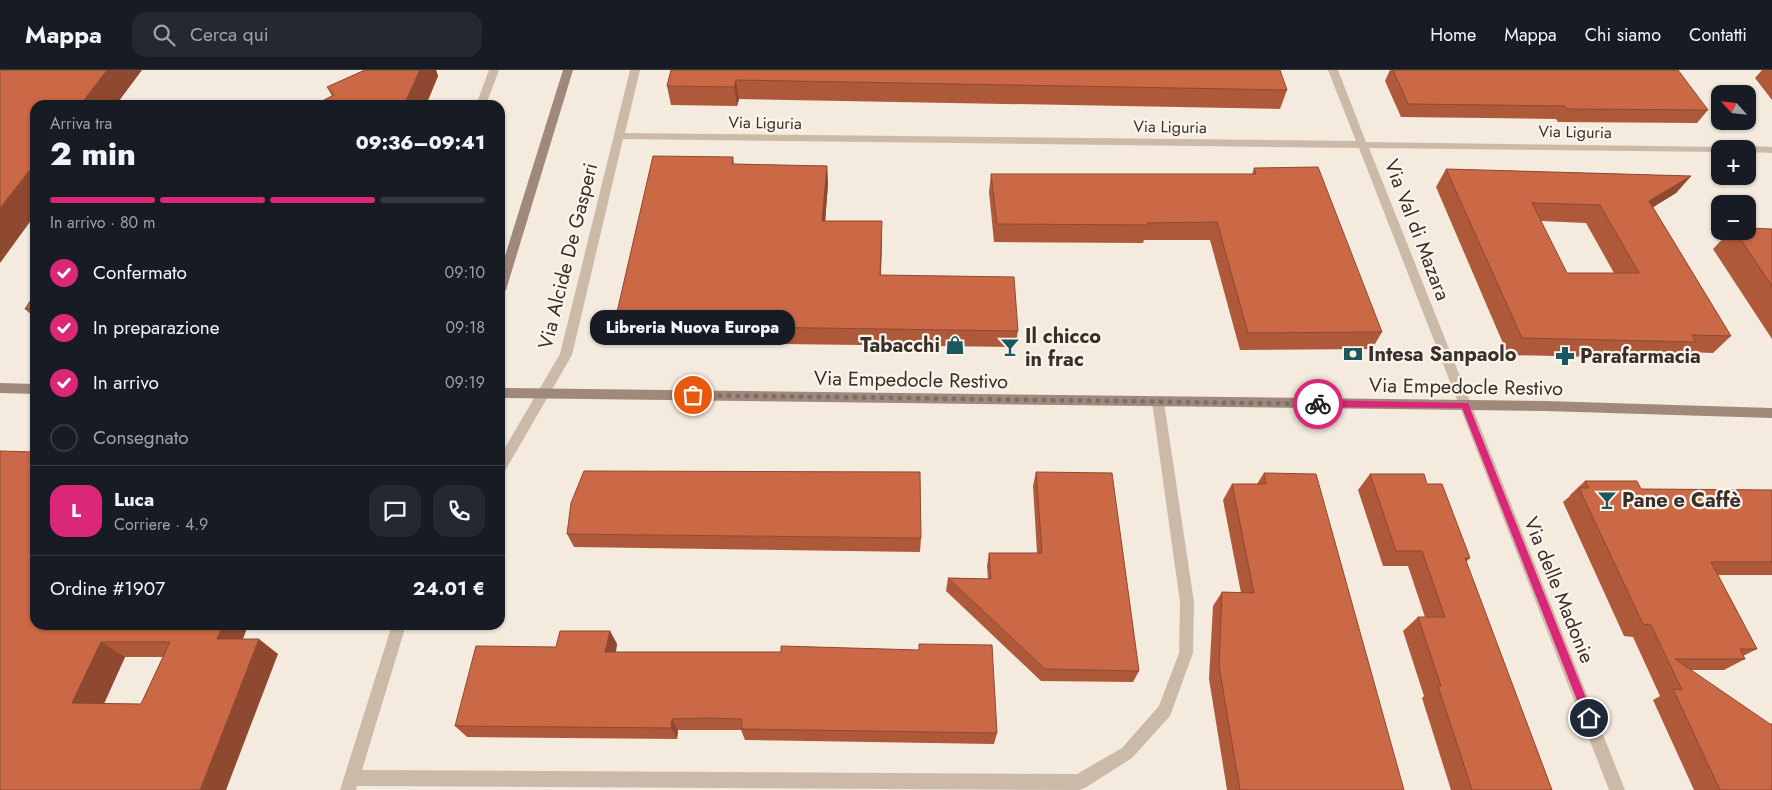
<!DOCTYPE html>
<html lang="it">
<head>
<meta charset="utf-8">
<style>
	:root { --surface:#171b24; --page:#242831; --text:#f1f3f6; --muted:#9ea1a6; --line:#363941; --accent:#db2777 }
	body { margin:0; font-family:Jost,sans-serif; background:var(--page); color:var(--text); height:100vh; display:flex; flex-direction:column; font-size:19px; white-space:nowrap }
	* { box-sizing:border-box; margin:0 }
	p { font-size:16px; color:var(--muted) }
	.icon { flex:none; width:28px; height:28px; fill:none; stroke:currentColor; stroke-width:2; stroke-linecap:round; stroke-linejoin:round }
	.map { position:relative; flex:1; overflow:hidden }
	.side { position:absolute; left:30px; top:30px; width:475px; height:530px; display:flex; flex-direction:column; background:var(--surface); border-radius:15px; box-shadow:0 1px 4px #0004 }
	.side>* { flex:none }
	.needle { width:32px; rotate:297deg }
	.tools { position:absolute; left:1711px; top:15px; display:grid; gap:10px }
	.tools a { display:grid; place-items:center; width:45px; height:45px; border-radius:10px; background:var(--surface); box-shadow:0 1px 4px #0004; font-size:25px }
	.pin { position:absolute; display:grid; place-items:center; width:42px; height:42px; color:#fff; margin:-21px; border:2px solid #fff; border-radius:50%; box-shadow:0 1px 5px #0007 }
	.courier { position:absolute; display:grid; place-items:center; width:50px; height:50px; margin:-25px; border:4px solid #db2777; border-radius:50%; background:#fff; color:#222; box-shadow:0 1px 6px #0007 }
	.bubble { position:absolute; height:35px; border-radius:15px; background:var(--surface); box-shadow:0 1px 4px #0004; font-size:16px; font-weight:800; line-height:35px; text-align:center }
	.summary em { font-style:normal; font-weight:800 }
	.summary div { display:flex; flex-direction:column-reverse }
	.summary { display:flex; align-items:center; justify-content:space-between; height:85px; padding:0 20px }
	h1 { font-size:32px; font-weight:800; line-height:38px }
	.bar { display:grid; grid-template-columns:repeat(4,1fr); gap:8px 5px; align-content:center; height:60px; padding:0 20px }
	.bar i { height:6px; border-radius:4px; background:var(--line) }
	.bar .current { background:var(--accent) }
	.bar p { grid-column:span 4 }
	.line { display:flex; align-items:center; gap:12px; padding:0 20px; border-top:1px solid var(--line) }
	.line div { flex:1 }
	.round { display:grid; place-items:center; flex:none; width:52px; height:52px; border-radius:15px; background:var(--page) }
	ol { padding:0 20px; list-style:none }
	li { display:flex; align-items:center; gap:15px; height:55px }
	li p { margin-inline-start:auto }
	li .icon { padding:5px; border-radius:50%; background:var(--accent); color:#fff; stroke-width:4 }
	li:last-child { color:var(--muted) }
	li i { width:28px; height:28px; border:2px solid var(--line); border-radius:50% }
	header { display:flex; align-items:center; gap:30px; box-sizing:border-box; height:70px; padding:0 25px; background:var(--surface); border-bottom:1px solid var(--line) }
	header strong { font-size:24px }
	nav { display:flex; gap:28px; margin-inline-start:auto; font-size:18px }
	.search { width:350px; height:45px; background:var(--page); display:flex; align-items:center; gap:12px; box-sizing:border-box; padding:0 18px; border-radius:15px; color:var(--muted); font-size:19px }
	.map>svg:first-child { display:block }
	.lines { fill:none; stroke-linecap:round; stroke-linejoin:round }
	.street { fill:#ccbaa9; fill-rule:evenodd }
	.secondary { fill:#a0897a; fill-rule:evenodd }
	.wall { fill:#af593b; fill-rule:evenodd }
	.shaded-wall { fill:#8e4930 }
	.building { fill:#cb6845; stroke:#8e4930; fill-rule:evenodd }
	.route { fill:#db2777 }
	.done { stroke:#7a7068; stroke-width:5; stroke-dasharray:0 9 }
	.labels { text-anchor:middle; dominant-baseline:central; stroke-width:4.5; stroke-linejoin:round; paint-order:stroke }
	.far-street-label { font-size:16px; fill:#392e29; stroke:#fbf4eb }
	.street-label { font-size:20px; fill:#392e29; stroke:#fbf4eb }
	.poi-label { font-size:20px; font-weight:bold; fill:#392e29; stroke:#fbf4eb; text-anchor:start }
</style>
</head>
<body>
<header>
<strong>Mappa</strong>
<div class="search"><svg class="icon" aria-label="search" viewBox="0 0 24 24"><circle cx="10" cy="10" r="6"/><path d="M15 15l6 6"/></svg>Cerca qui</div>
<nav><a>Home</a><a>Mappa</a><a>Chi siamo</a><a>Contatti</a></nav>
</header>
<div class="map">
<svg width="1772" height="720" viewBox="0 0 1772 720">
	<rect width="100%" height="100%" fill="#f4eade"/>
	<g class="lines">
		<path class="street" d="M 489,0 L 499,0 L 486,35 L 476,35 Z
			M 630,0 L 640,0 L 625,63 L 1356,71 L 1328,0 L 1338,0 L 1366,72 L 1724,77 L 1725,79 L 1720,79 L 1720,82 L 1369,78 L 1625,720 L 1609,720 L 1359,78 L 623,69 L 572,285 L 505,401 L 500,402 L 500,386 L 560,284 Z
			M 1748,76 L 1772,77 L 1772,83 L 1748,82 L 1748,79 L 1743,79 Z
			M 1158,327 L 1162,329 L 1164,332 L 1194,532 L 1193,583 L 1170,646 L 1132,688 L 1085,718 L 1079,720 L 357,716 L 356,720 L 340,720 L 392,555 L 406,555 L 362,700 L 1077,704 L 1122,678 L 1159,636 L 1179,583 L 1180,532 L 1152,332 L 1154,329 Z"/>
		<path class="secondary" d="M 563,0 L 573,0 L 506,220 L 500,224 L 500,202 Z
			M 0,313 L 35,314 L 35,324 L 0,323 Z
			M 500,318 L 1545,331 L 1772,338 L 1772,348 L 1545,341 L 500,328 Z"/>
	</g>
	<path class="wall" d="M 365,0 L 436,0 L 438,6 L 426,35 L 327,35 L 324,30 L 332,26 L 327,17 Z
		M 671,0 L 1287,20 L 1280,39 L 739,29 L 737,36 L 671,35 L 667,16 Z
		M 1390,0 L 1393,0 L 1708,40 L 1697,53 L 1558,52 L 1556,49 L 1401,47 L 1385,11 Z
		M 1762,0 L 1772,0 L 1772,30 L 1755,8 Z
		M 733,87 L 734,94 L 827,96 L 828,113 L 825,151 L 882,169 L 881,205 L 1018,261 L 1015,277 L 620,272 L 614,255 Z
		M 1254,98 L 1382,262 L 1372,279 L 1240,280 L 1210,170 L 1144,170 L 1143,173 L 994,172 L 989,122 L 991,104 L 1252,104 Z
		M 1446,99 L 1691,106 L 1676,123 L 1653,137 L 1731,266 L 1713,283 L 1686,282 L 1679,289 L 1508,285 L 1436,117 ZM 1541,151 L 1586,153 L 1614,203 L 1567,203 Z
		M 1772,159 L 1772,269 L 1713,179 L 1730,161 L 1748,161 Z
		M 35,224 L 35,248 L 25,239 Z
		M 1036,402 L 1139,601 L 1133,612 L 1041,611 L 946,521 L 948,508 L 988,509 L 987,496 L 989,483 L 1037,483 L 1033,416 Z
		M 1264,403 L 1404,720 L 1227,720 L 1209,609 L 1213,536 L 1222,522 L 1241,523 L 1223,430 L 1232,414 L 1257,414 Z
		M 1370,404 L 1427,414 L 1470,488 L 1466,492 L 1552,720 L 1451,720 L 1422,628 L 1424,626 L 1403,561 L 1418,547 L 1425,547 L 1408,496 L 1383,496 L 1358,420 Z
		M 1585,411 L 1641,419 L 1772,420 L 1772,505 L 1718,505 L 1757,579 L 1743,586 L 1745,589 L 1724,600 L 1691,600 L 1772,720 L 1694,720 L 1653,630 L 1660,626 L 1633,567 L 1624,566 L 1563,432 L 1570,426 L 1570,425 Z
		M 567,464 L 921,468 L 920,482 L 574,477 Z
		M 35,555 L 248,555 L 243,569 L 278,584 L 0,720 ZM 125,587 L 163,587 L 141,634 L 104,634 Z
		M 610,561 L 617,574 L 616,582 L 997,663 L 994,674 L 745,670 L 741,660 L 678,660 L 677,669 L 467,667 L 455,656 Z"/>
	<path class="shaded-wall" d="M 107,0 L 142,0 L 116,35 L 80,35 Z
		M 420,0 L 436,0 L 438,6 L 426,35 L 404,35 Z
		M 736,10 L 739,29 L 737,36 L 734,17 Z
		M 35,93 L 35,145 L 0,193 L 0,138 Z
		M 827,96 L 828,113 L 824,168 L 822,151 Z
		M 1691,106 L 1676,123 L 1634,149 L 1649,131 Z
		M 882,151 L 882,169 L 880,222 L 880,205 Z
		M 223,555 L 248,555 L 237,584 L 217,569 Z
		M 610,561 L 617,574 L 613,595 L 605,582 Z
		M 259,569 L 278,584 L 226,720 L 200,720 Z
		M 101,572 L 125,587 L 98,646 L 72,633 Z
		M 672,649 L 678,660 L 677,669 L 671,658 Z"/>
	<path class="building" d="M 0,0 L 107,0 L 80,35 L 35,35 L 35,93 L 0,138 Z
		M 365,0 L 420,0 L 404,35 L 330,35 L 324,30 L 334,25 L 327,17 Z
		M 671,0 L 1280,0 L 1287,20 L 736,10 L 734,17 L 667,16 Z
		M 1393,0 L 1678,0 L 1708,40 L 1567,39 L 1565,36 L 1408,34 Z
		M 653,86 L 733,87 L 732,94 L 827,96 L 822,151 L 882,151 L 880,205 L 1014,207 L 1018,261 L 614,255 Z
		M 1318,97 L 1382,262 L 1248,263 L 1217,152 L 1147,153 L 1148,155 L 997,154 L 991,104 L 1256,104 L 1254,98 Z
		M 1446,99 L 1691,106 L 1649,131 L 1731,266 L 1692,265 L 1696,272 L 1522,268 ZM 1532,133 L 1600,135 L 1639,203 L 1567,203 Z
		M 1748,158 L 1772,159 L 1772,216 L 1735,161 L 1748,161 Z
		M 35,224 L 35,239 L 25,239 Z
		M 0,381 L 35,382 L 35,555 L 223,555 L 217,569 L 259,569 L 200,720 L 0,720 ZM 101,572 L 170,572 L 141,634 L 72,633 Z
		M 584,401 L 920,402 L 921,468 L 567,464 L 571,433 Z
		M 1036,402 L 1112,403 L 1139,601 L 1045,599 L 948,508 L 991,509 L 989,483 L 1042,483 Z
		M 1264,403 L 1316,404 L 1404,720 L 1240,720 L 1219,596 L 1222,522 L 1254,523 L 1232,414 L 1266,414 Z
		M 1370,404 L 1424,404 L 1427,414 L 1442,414 L 1470,488 L 1465,488 L 1552,720 L 1472,720 L 1438,616 L 1441,616 L 1418,547 L 1445,547 L 1422,481 L 1396,481 Z
		M 1585,411 L 1637,411 L 1641,419 L 1772,420 L 1772,492 L 1711,492 L 1757,579 L 1740,579 L 1745,589 L 1675,589 L 1770,654 L 1772,654 L 1772,720 L 1720,720 L 1673,619 L 1682,620 L 1651,555 L 1643,554 L 1579,418 L 1589,418 Z
		M 560,561 L 610,561 L 605,582 L 781,582 L 781,576 L 919,580 L 919,574 L 992,575 L 997,663 L 741,659 L 742,649 L 706,648 L 672,649 L 671,658 L 455,656 L 476,576 L 556,577 Z"/>
	<path class="route" d="M 1318,330 L 1468,333 L 1594,648 L 1592,651 L 1585,651 L 1584,648 L 1462,338 L 1318,337 L 1314,334 Z"/>
	<g class="lines">
		<path class="done" d="M 693,325 L 1318,334"/>
	</g>
	<defs>
		<g id="shop-bare" transform="scale(1.5)"><path d="M-5-2.5h2.3a2.7 3.5 0 0 1 5.4 0H5L5.5 6h-11ZM-1.5-2.5h3a1.5 2.3 0 0 0-3 0Z" fill="#1c575d" stroke="#fbf4eb" stroke-width="2.5" paint-order="stroke"/></g>
		<g id="bar-bare" transform="scale(1.5)"><path d="M-6-5H6L.8 .8V4.5H3.5V6h-7V4.5H-.8V.8Z" fill="#1c575d" stroke="#fbf4eb" stroke-width="2.5" paint-order="stroke"/></g>
		<g id="bank-bare" transform="scale(1.5)"><path d="M-6-4H6V4H-6ZM0-2.3a2.3 2.3 0 1 0 0 4.6a2.3 2.3 0 1 0 0-4.6Z" fill="#1c575d" stroke="#fbf4eb" stroke-width="2.5" paint-order="stroke"/></g>
		<g id="pharmacy-bare" transform="scale(1.5)"><path d="M-2-6h4v4h4v4h-4v4h-4v-4h-4v-4h4Z" fill="#1c575d" stroke="#fbf4eb" stroke-width="2.5" paint-order="stroke"/></g>
	</defs>
	<g fill-rule="evenodd">
		<use href="#shop-bare" x="955" y="275"/>
		<use href="#bar-bare" x="1010" y="277"/>
		<use href="#bank-bare" x="1353" y="284"/>
		<use href="#pharmacy-bare" x="1565" y="286"/>
		<use href="#bar-bare" x="1607" y="430"/>
	</g>
	<g class="labels">
		<g class="far-street-label">
			<text transform="translate(765 53) rotate(1)">Via Liguria</text>
			<text transform="translate(1170 57) rotate(1)">Via Liguria</text>
			<text transform="translate(1575 62) rotate(1)">Via Liguria</text>
		</g>
		<g class="street-label">
			<text transform="translate(1417 160) rotate(69)">Via Val di Mazara</text>
			<text transform="translate(568 186) rotate(-76)">Via Alcide De Gasperi</text>
			<text transform="translate(911 310) rotate(1)">Via Empedocle Restivo</text>
			<text transform="translate(1466 317) rotate(1)">Via Empedocle Restivo</text>
			<text transform="translate(1559 520) rotate(68)">Via delle Madonie</text>
		</g>
		<g class="poi-label">
			<text x="1025" y="266">Il chicco<tspan x="1025" dy="23">in frac</tspan></text>
			<text x="940" y="275" text-anchor="end">Tabacchi</text>
			<text x="1368" y="284">Intesa Sanpaolo</text>
			<text x="1580" y="286">Parafarmacia</text>
			<text x="1622" y="430">Pane e Caffè</text>
		</g>
	</g>
</svg>
<div class="tools">
<a><svg class="needle" viewBox="-14 -14 28 28"><path d="M0-13l5 13h-10z" fill="#e53935"/><path d="M0 13l5-13h-10z" fill="#9ea1a6"/></svg></a>
<a>+</a>
<a>−</a>
</div>
<div class="pin" style="left:693px;top:325px;background:#ea580c"><svg class="icon" aria-label="bag" viewBox="0 0 24 24"><path d="M5 8h14l-1 12H6zM9 8a3 3 0 0 1 6 0"/></svg></div>
<div class="pin" style="left:1589px;top:648px;background:#1f2937"><svg class="icon" aria-label="home" viewBox="0 0 24 24"><path d="M3 11l9-7 9 7M6 9v11h12V9"/></svg></div>
<div class="courier" style="left:1318px;top:334px"><svg class="icon" aria-label="bike" viewBox="0 0 24 24"><circle cx="6" cy="16" r="4"/><circle cx="18" cy="16" r="4"/><path d="M6 16l4-8h5l3 8M10 8l3 8H6M13 5h3"/></svg></div>
<div class="bubble" style="left:590px;top:240px;width:205px">Libreria Nuova Europa</div>
<section class="side">
<div class="summary"><div><h1>2 min</h1><p>Arriva tra</p></div><em>09:36–09:41</em></div>
<div class="bar"><i class="current"></i><i class="current"></i><i class="current"></i><i></i><p>In arrivo · 80 m</p></div>
<ol>
<li><svg class="icon" aria-label="check" viewBox="0 0 24 24"><path d="M5 12l5 5 9-10"/></svg>Confermato<p>09:10</p></li>
<li><svg class="icon" aria-label="check" viewBox="0 0 24 24"><path d="M5 12l5 5 9-10"/></svg>In preparazione<p>09:18</p></li>
<li><svg class="icon" aria-label="check" viewBox="0 0 24 24"><path d="M5 12l5 5 9-10"/></svg>In arrivo<p>09:19</p></li>
<li><i></i>Consegnato</li>
</ol>
<div class="line" style="height:90px"><b class="round" style="background:var(--accent);color:#fff">L</b><div><b>Luca</b><p>Corriere · 4.9</p></div><a class="round"><svg class="icon" aria-label="chat" viewBox="0 0 24 24"><path d="M4 5h16v11H9l-5 4z"/></svg></a><a class="round"><svg class="icon" aria-label="phone" viewBox="0 0 24 24"><path d="M5 4h4l2 5-3 2q2 4 5 5l2-3 5 2v4C11 20 4 13 5 4z"/></svg></a></div>
<div class="line" style="height:65px"><div>Ordine #1907</div><b>24.01 €</b></div>
</section>
</div>
</body>
</html>
